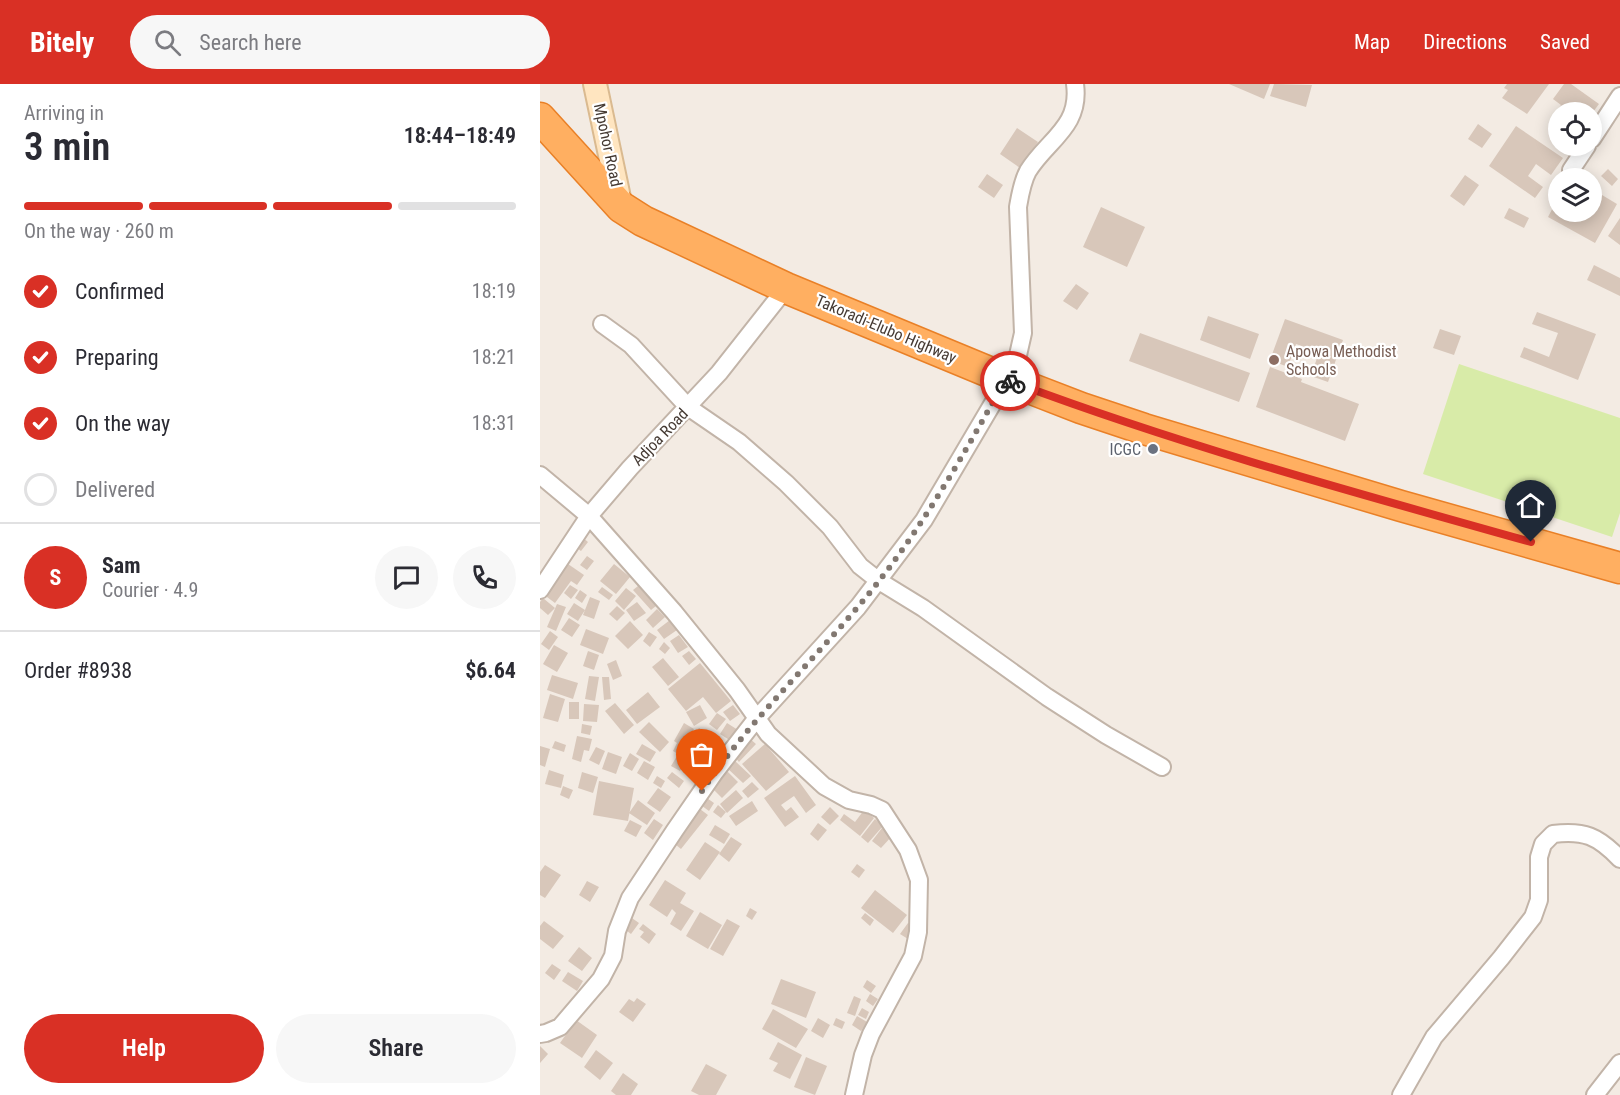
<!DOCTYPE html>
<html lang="en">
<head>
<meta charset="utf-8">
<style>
	:root { --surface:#fff; --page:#f7f7f7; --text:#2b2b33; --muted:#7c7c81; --line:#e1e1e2; --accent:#d93025 }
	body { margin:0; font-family:"Roboto Condensed",sans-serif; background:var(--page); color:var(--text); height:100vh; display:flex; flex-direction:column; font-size:22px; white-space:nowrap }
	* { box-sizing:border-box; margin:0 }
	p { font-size:20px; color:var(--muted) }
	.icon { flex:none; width:33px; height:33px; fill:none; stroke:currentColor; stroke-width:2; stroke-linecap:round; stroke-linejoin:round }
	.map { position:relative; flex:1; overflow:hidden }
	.drawer { display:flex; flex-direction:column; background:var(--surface); width:540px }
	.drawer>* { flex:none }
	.fabs { position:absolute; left:1008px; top:18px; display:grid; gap:12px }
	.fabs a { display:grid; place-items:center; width:54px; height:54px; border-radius:50%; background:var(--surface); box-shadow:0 3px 15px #0003; font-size:30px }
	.pin { position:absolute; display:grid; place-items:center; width:51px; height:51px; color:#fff; margin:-62px -26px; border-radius:50% 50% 50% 0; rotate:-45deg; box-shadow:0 0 6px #0007 }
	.pin .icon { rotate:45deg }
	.courier { position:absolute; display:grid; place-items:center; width:60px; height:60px; margin:-30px; border:4px solid #d93025; border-radius:50%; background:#fff; color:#222; box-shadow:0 2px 8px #0007 }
	.head em { font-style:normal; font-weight:600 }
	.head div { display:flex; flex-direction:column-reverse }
	.head { display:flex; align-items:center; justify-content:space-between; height:102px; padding:0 24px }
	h1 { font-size:39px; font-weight:600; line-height:45px }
	.bar { display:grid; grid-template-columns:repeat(4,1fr); gap:9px 6px; align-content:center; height:72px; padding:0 24px }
	.bar i { height:8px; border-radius:4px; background:var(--line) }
	.bar .current { background:var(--accent) }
	.bar p { grid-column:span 4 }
	.line { display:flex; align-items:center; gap:15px; padding:0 24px; border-top:2px solid var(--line) }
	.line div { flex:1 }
	.round { display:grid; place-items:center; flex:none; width:63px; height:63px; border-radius:32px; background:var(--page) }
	ol { padding:0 24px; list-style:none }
	li { display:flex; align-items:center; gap:18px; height:66px }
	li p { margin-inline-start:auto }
	li .icon { padding:6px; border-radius:50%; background:var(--accent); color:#fff; stroke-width:4 }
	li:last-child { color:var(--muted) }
	li i { width:33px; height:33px; border:3px solid var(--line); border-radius:50% }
	.button { display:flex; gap:12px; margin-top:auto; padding:12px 24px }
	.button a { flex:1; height:69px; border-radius:36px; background:var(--accent); color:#fff; font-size:24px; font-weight:600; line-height:69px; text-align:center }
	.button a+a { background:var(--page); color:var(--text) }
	header { display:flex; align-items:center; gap:36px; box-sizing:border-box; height:84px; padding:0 30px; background:var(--accent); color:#fff }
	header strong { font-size:28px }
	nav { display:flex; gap:33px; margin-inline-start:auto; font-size:21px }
	.search { width:420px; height:54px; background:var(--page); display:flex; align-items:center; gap:15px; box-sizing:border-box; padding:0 21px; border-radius:33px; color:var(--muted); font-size:22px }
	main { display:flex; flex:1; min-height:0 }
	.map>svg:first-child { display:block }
	.pitch { fill:#d8eba8 }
	.building { fill:#d8c7ba }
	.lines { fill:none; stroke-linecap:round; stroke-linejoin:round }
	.street-casing { stroke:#c2b4a8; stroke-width:20 }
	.secondary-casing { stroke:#daba90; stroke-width:26 }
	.highway-casing { stroke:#e98027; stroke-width:33 }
	.street { stroke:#fff; stroke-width:16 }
	.secondary { stroke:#ffe5c0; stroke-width:22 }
	.highway { stroke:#ffaf61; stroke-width:30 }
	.done { stroke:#827871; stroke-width:6; stroke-dasharray:0 10.8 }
	.route { stroke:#d93025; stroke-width:8 }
	.education-dot { fill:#8d6e63; stroke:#fff; stroke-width:2 }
	.worship-dot { fill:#6b7280; stroke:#fff; stroke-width:2 }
	.labels { text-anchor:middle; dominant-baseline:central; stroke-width:4.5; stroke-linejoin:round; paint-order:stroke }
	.street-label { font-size:16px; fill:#453a33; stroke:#fff }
	.education-label { font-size:16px; fill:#785e54; stroke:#fff; text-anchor:start }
	.worship-label { font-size:16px; fill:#5b616d; stroke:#fff; text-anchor:end }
</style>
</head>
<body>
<header>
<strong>Bitely</strong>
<div class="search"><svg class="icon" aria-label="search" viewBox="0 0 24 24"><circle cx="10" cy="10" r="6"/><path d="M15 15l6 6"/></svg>Search here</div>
<nav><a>Map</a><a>Directions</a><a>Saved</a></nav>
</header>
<main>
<section class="drawer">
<div class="head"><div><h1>3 min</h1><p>Arriving in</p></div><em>18:44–18:49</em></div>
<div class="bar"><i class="current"></i><i class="current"></i><i class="current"></i><i></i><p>On the way · 260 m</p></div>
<ol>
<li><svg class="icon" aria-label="check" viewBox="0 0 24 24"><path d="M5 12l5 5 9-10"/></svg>Confirmed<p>18:19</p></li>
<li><svg class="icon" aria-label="check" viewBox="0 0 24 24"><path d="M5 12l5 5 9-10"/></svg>Preparing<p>18:21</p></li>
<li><svg class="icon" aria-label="check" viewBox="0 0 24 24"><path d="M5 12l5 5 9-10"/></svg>On the way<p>18:31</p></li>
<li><i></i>Delivered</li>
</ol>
<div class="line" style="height:108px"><b class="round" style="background:var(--accent);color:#fff">S</b><div><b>Sam</b><p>Courier · 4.9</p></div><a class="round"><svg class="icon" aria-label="chat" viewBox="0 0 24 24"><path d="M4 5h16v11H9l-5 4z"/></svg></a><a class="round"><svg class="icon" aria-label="phone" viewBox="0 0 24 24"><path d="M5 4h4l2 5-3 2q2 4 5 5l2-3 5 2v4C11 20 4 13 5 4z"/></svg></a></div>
<div class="line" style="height:78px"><div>Order #8938</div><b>$6.64</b></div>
<div class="button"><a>Help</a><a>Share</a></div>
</section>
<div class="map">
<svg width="1080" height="1011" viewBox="0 0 1080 1011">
	<rect width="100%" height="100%" fill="#f3ebe3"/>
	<path class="pitch" d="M 919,280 L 1080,334 L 1080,429 L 1072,453 L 883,390 Z"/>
	<path class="building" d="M 689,0 L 730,0 L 724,15 Z
		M 734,0 L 772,1 L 766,23 L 730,12 Z
		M 967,0 L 1009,0 L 987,30 L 962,14 L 968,6 L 964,4 Z
		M 1024,0 L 1031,0 L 1059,20 L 1053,28 L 1025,28 L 1019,24 L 1021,21 L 1013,15 Z
		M 938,40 L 952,50 L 942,64 L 928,55 Z
		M 976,42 L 1023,74 L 1011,91 L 996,80 L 988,92 L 1003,103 L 995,114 L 949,82 Z
		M 477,44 L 498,58 L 480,84 L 460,70 Z
		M 1068,85 L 1078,95 L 1072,102 L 1061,92 Z
		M 447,90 L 463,101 L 454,114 L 438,103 Z
		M 925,91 L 939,101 L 924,122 L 910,112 Z
		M 1052,105 L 1077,120 L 1055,159 L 1008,133 L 1018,114 L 1018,128 L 1052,128 Z
		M 561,123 L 605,143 L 587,183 L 543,163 Z
		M 969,124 L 989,134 L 984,144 L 964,134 Z
		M 1080,134 L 1080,161 L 1068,152 Z
		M 1054,181 L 1080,194 L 1080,212 L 1047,196 Z
		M 536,200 L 549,209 L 537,226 L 523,217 Z
		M 997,228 L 1056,250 L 1038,296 L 980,273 L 984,263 L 1009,273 L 1018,249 L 992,240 Z
		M 668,232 L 719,250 L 710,275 L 660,256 Z
		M 745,235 L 803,256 L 788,298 L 771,292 L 779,268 L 756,260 L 748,283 L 730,276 Z
		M 900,245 L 921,252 L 914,271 L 893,264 Z
		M 600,249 L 710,289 L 699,318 L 589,277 Z
		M 730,283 L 762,295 L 761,298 L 819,320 L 805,357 L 716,323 Z
		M 41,452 L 48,458 L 41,467 L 34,462 Z
		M 47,472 L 54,477 L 47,486 L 40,481 Z
		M 28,480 L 44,491 L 37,501 L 31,497 L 15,519 L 3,510 L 13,496 L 16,498 Z
		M 74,480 L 90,493 L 76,510 L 60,497 Z
		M 30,501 L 38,506 L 31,515 L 24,509 Z
		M 98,502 L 116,522 L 111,526 L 93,506 Z
		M 62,503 L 73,511 L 69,516 L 58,508 Z
		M 86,504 L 96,512 L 84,526 L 75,517 Z
		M 40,506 L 47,511 L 42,519 L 35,514 Z
		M 50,513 L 60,517 L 54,535 L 43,531 L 45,526 L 38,537 L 27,530 L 34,519 L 45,526 Z
		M 3,514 L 15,524 L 8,531 L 0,524 L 0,518 Z
		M 97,518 L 106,529 L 94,537 L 86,526 Z
		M 17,520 L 26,523 L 16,547 L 7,543 Z
		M 77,522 L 85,529 L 77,537 L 69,530 Z
		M 117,525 L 125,533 L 113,544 L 106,536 Z
		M 29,534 L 40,541 L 32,553 L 21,546 Z
		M 130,536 L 137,546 L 124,555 L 117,546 Z
		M 90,537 L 103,551 L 88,565 L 75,552 Z
		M 46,545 L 69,554 L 63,570 L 40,561 Z
		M 10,547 L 18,553 L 9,566 L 1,560 Z
		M 109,548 L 117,553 L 110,563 L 103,557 Z
		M 139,551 L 148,563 L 138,569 L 130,557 Z
		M 124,558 L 130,564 L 125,570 L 119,565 Z
		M 14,561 L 28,569 L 17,588 L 3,580 Z
		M 48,567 L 59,571 L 54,586 L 43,582 Z
		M 149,567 L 156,575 L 149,581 L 142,572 Z
		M 123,574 L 139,593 L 128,602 L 112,583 Z
		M 76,576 L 82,592 L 73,596 L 67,580 Z
		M 160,579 L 191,617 L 176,629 L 163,613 L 146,627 L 128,605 Z
		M 12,591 L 38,599 L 33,615 L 7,606 Z
		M 49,592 L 59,593 L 55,617 L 45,615 Z
		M 62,593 L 69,593 L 71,615 L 64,616 Z
		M 108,608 L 120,623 L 97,640 L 86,626 Z
		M 10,610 L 25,615 L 18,638 L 3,634 Z
		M 29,618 L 39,618 L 39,635 L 29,635 Z
		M 75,619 L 94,641 L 84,650 L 65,627 Z
		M 44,620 L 59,621 L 57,638 L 43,637 Z
		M 160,621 L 167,634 L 154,642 L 146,628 Z
		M 193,621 L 200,630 L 190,637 L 183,628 Z
		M 177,629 L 186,635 L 177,646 L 169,640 Z
		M 109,638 L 129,658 L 120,668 L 99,648 Z
		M 144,639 L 154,645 L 140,671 L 133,667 L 137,659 L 134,657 Z
		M 187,639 L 198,646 L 191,657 L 180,650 Z
		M 42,640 L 52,642 L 50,651 L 41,649 Z
		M 159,644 L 170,651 L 162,663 L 151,655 Z
		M 37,652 L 52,655 L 49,667 L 44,666 L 41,678 L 32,675 Z
		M 209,654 L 216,660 L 199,678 L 193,671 Z
		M 15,657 L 26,661 L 24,668 L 12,664 Z
		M 102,660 L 116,668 L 110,678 L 96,670 Z
		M 225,660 L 249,688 L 226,707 L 202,680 Z
		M 0,662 L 10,665 L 5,683 L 0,681 Z
		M 56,663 L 65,667 L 59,681 L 49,676 Z
		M 163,664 L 176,674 L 160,696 L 146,686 Z
		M 68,668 L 82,673 L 76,690 L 62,685 Z
		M 90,669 L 99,675 L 92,687 L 83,682 Z
		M 137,672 L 146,676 L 140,687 L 131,682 Z
		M 194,676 L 211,692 L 203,699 L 186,683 Z
		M 104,677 L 115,683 L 108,696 L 97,689 Z
		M 9,686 L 24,691 L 21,704 L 5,700 Z
		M 187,687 L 198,698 L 182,714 L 171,703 Z
		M 42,688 L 58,693 L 53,709 L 38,704 Z
		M 132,688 L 144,697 L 139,704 L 127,694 Z
		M 117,692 L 125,697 L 121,704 L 113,699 Z
		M 255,692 L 276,721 L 266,729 L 254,712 L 241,721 L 246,727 L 251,723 L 259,733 L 245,743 L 224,714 Z
		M 59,697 L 94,704 L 88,737 L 53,731 Z
		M 212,698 L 219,705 L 208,714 L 202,707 Z
		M 23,702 L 33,706 L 29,715 L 20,711 Z
		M 118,704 L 131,713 L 120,728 L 107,719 Z
		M 196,706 L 203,714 L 187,729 L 180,720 Z
		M 164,712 L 174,719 L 169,727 L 158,719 Z
		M 98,716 L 115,729 L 107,741 L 89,729 Z
		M 212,717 L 218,727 L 196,742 L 189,732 Z
		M 178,721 L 186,728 L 181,734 L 173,728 Z
		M 156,722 L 168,731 L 141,765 L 130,756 Z
		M 290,723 L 299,732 L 290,741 L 281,733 Z
		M 324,726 L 334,734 L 320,752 L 300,736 L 304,730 L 315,738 Z
		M 114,735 L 123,741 L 113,756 L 104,749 Z
		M 335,735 L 343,742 L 328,759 L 321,753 Z
		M 90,736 L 102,742 L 96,753 L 84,747 Z
		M 278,739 L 287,746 L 278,757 L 270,750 Z
		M 175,741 L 190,750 L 184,760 L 169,751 Z
		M 342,744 L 352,752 L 341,764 L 332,757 Z
		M 191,753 L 202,760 L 189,778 L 179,770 Z
		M 165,758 L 180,768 L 160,796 L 146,786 Z
		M 317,780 L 325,786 L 319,794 L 311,788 Z
		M 5,781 L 21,791 L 5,814 L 0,811 L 0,788 Z
		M 125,796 L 146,809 L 140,819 L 154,827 L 141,847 L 130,840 L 136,829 L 132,825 L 127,833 L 109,821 Z
		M 47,797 L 59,803 L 50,818 L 39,811 Z
		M 335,806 L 367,831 L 353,849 L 321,824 Z
		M 210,824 L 217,828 L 212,836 L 206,832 Z
		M 160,828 L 182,841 L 168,865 L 146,852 Z
		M 325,829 L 334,836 L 330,842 L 321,834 Z
		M 89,832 L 99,839 L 91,850 L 82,843 Z
		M 187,835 L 200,842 L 183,872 L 170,865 Z
		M 4,837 L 24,852 L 13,865 L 0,855 L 0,842 Z
		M 368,839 L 376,844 L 368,855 L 360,850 Z
		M 103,840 L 116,850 L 109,860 L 100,853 L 104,848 L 99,845 Z
		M 39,863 L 52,874 L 42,887 L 28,877 Z
		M 12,880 L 21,886 L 14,896 L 5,889 Z
		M 28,888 L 43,897 L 37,907 L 22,897 Z
		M 241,895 L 276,908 L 266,934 L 231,920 Z
		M 327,896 L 336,902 L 331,909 L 323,903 Z
		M 330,910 L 338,915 L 333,922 L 326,917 Z
		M 314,912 L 321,915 L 315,932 L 307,929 Z
		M 97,914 L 106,920 L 93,938 L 79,928 L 89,915 L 94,918 Z
		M 322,924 L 329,928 L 326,935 L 318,931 Z
		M 233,925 L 268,945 L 256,964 L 222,945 Z
		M 317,932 L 327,938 L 321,947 L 312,941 Z
		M 278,934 L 290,941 L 283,954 L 271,947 Z
		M 296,934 L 305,938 L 302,945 L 293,941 Z
		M 36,936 L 57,951 L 42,974 L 20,959 Z
		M 238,958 L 262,971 L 250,995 L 233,987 L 238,979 L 229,975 Z
		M 0,962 L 8,970 L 0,979 Z
		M 56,966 L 73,979 L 60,996 L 44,983 Z
		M 266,973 L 287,982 L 275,1011 L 254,1003 Z
		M 166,980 L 187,991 L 176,1011 L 159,1011 L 151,1007 Z
		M 83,989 L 98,1000 L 91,1011 L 76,1011 L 71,1007 Z"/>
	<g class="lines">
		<g class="street-casing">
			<path id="street" d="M 1052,55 L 1080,12
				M 1031,86 L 1047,62
				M 62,240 L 91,261 L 148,323 L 199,358 L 246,399 L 290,443 L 320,482 L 339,497 L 383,524 L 507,613 L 566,651 L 622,683
				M 0,391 L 49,432 L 134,528 L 197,606 L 228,650 L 284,702 L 309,716 L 331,721 L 342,726 L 368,766 L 379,796 L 378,848 L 373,872 L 331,950 L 323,971 L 314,1011
				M 0,506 L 49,432 L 90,384 L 179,289 L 246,204
				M 0,950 L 6,949 L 20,943 L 61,895 L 73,872 L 77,847 L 90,814 L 135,746 L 175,688 L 217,634 L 318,523 L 384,436 L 476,280 L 483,249 L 478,123 C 480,111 482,98 488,87 C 507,56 541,43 535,0
				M 861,1011 L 894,953 L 961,874 L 993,833 L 999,816 L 999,773 L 1003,760 L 1013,750 C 1044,746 1058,752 1080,775
				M 1055,1011 L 1080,979"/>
		</g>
		<g class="secondary-casing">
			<path id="secondary" d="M 55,0 L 81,123"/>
		</g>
		<g class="highway-casing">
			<path id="highway" d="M 0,34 L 81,123 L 103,137 L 246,204 L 466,295 L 541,324 L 604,345 L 861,422 L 1080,484"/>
		</g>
		<use href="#street" class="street"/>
		<use href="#secondary" class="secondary"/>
		<use href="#highway" class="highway"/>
	</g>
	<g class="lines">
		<path class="done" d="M 162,707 C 207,640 265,585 317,524 C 377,454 421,375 466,295 L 470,297"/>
		<path class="route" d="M 470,297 C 640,361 816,409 991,458"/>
	</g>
	<circle class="education-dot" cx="734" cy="276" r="6"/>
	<circle class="worship-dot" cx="613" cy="365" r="6"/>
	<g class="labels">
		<g class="street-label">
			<text transform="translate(68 61) rotate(78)">Mpohor Road</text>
			<text transform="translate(346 245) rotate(23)">Takoradi-Elubo Highway</text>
			<text transform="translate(120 353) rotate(-46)">Adjoa Road</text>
		</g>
		<g class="education-label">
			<text x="746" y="267">Apowa Methodist<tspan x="746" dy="18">Schools</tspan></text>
		</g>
		<g class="worship-label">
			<text x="601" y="365">ICGC</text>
		</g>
	</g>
</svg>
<div class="fabs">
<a><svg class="icon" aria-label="locate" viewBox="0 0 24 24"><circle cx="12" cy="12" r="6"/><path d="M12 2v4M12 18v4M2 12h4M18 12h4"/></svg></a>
<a><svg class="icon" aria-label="layers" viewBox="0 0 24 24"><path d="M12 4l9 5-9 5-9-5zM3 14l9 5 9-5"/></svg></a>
</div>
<div class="pin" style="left:162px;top:707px;background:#ea580c"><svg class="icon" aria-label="bag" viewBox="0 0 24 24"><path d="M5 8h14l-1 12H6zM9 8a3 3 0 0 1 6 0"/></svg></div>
<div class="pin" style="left:991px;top:458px;background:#1f2937"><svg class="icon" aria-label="home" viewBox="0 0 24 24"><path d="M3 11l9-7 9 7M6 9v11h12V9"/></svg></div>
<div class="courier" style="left:470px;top:297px"><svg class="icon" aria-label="bike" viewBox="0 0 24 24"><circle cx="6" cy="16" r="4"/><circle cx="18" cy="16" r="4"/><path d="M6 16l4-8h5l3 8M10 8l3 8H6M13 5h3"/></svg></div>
</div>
</main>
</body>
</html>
